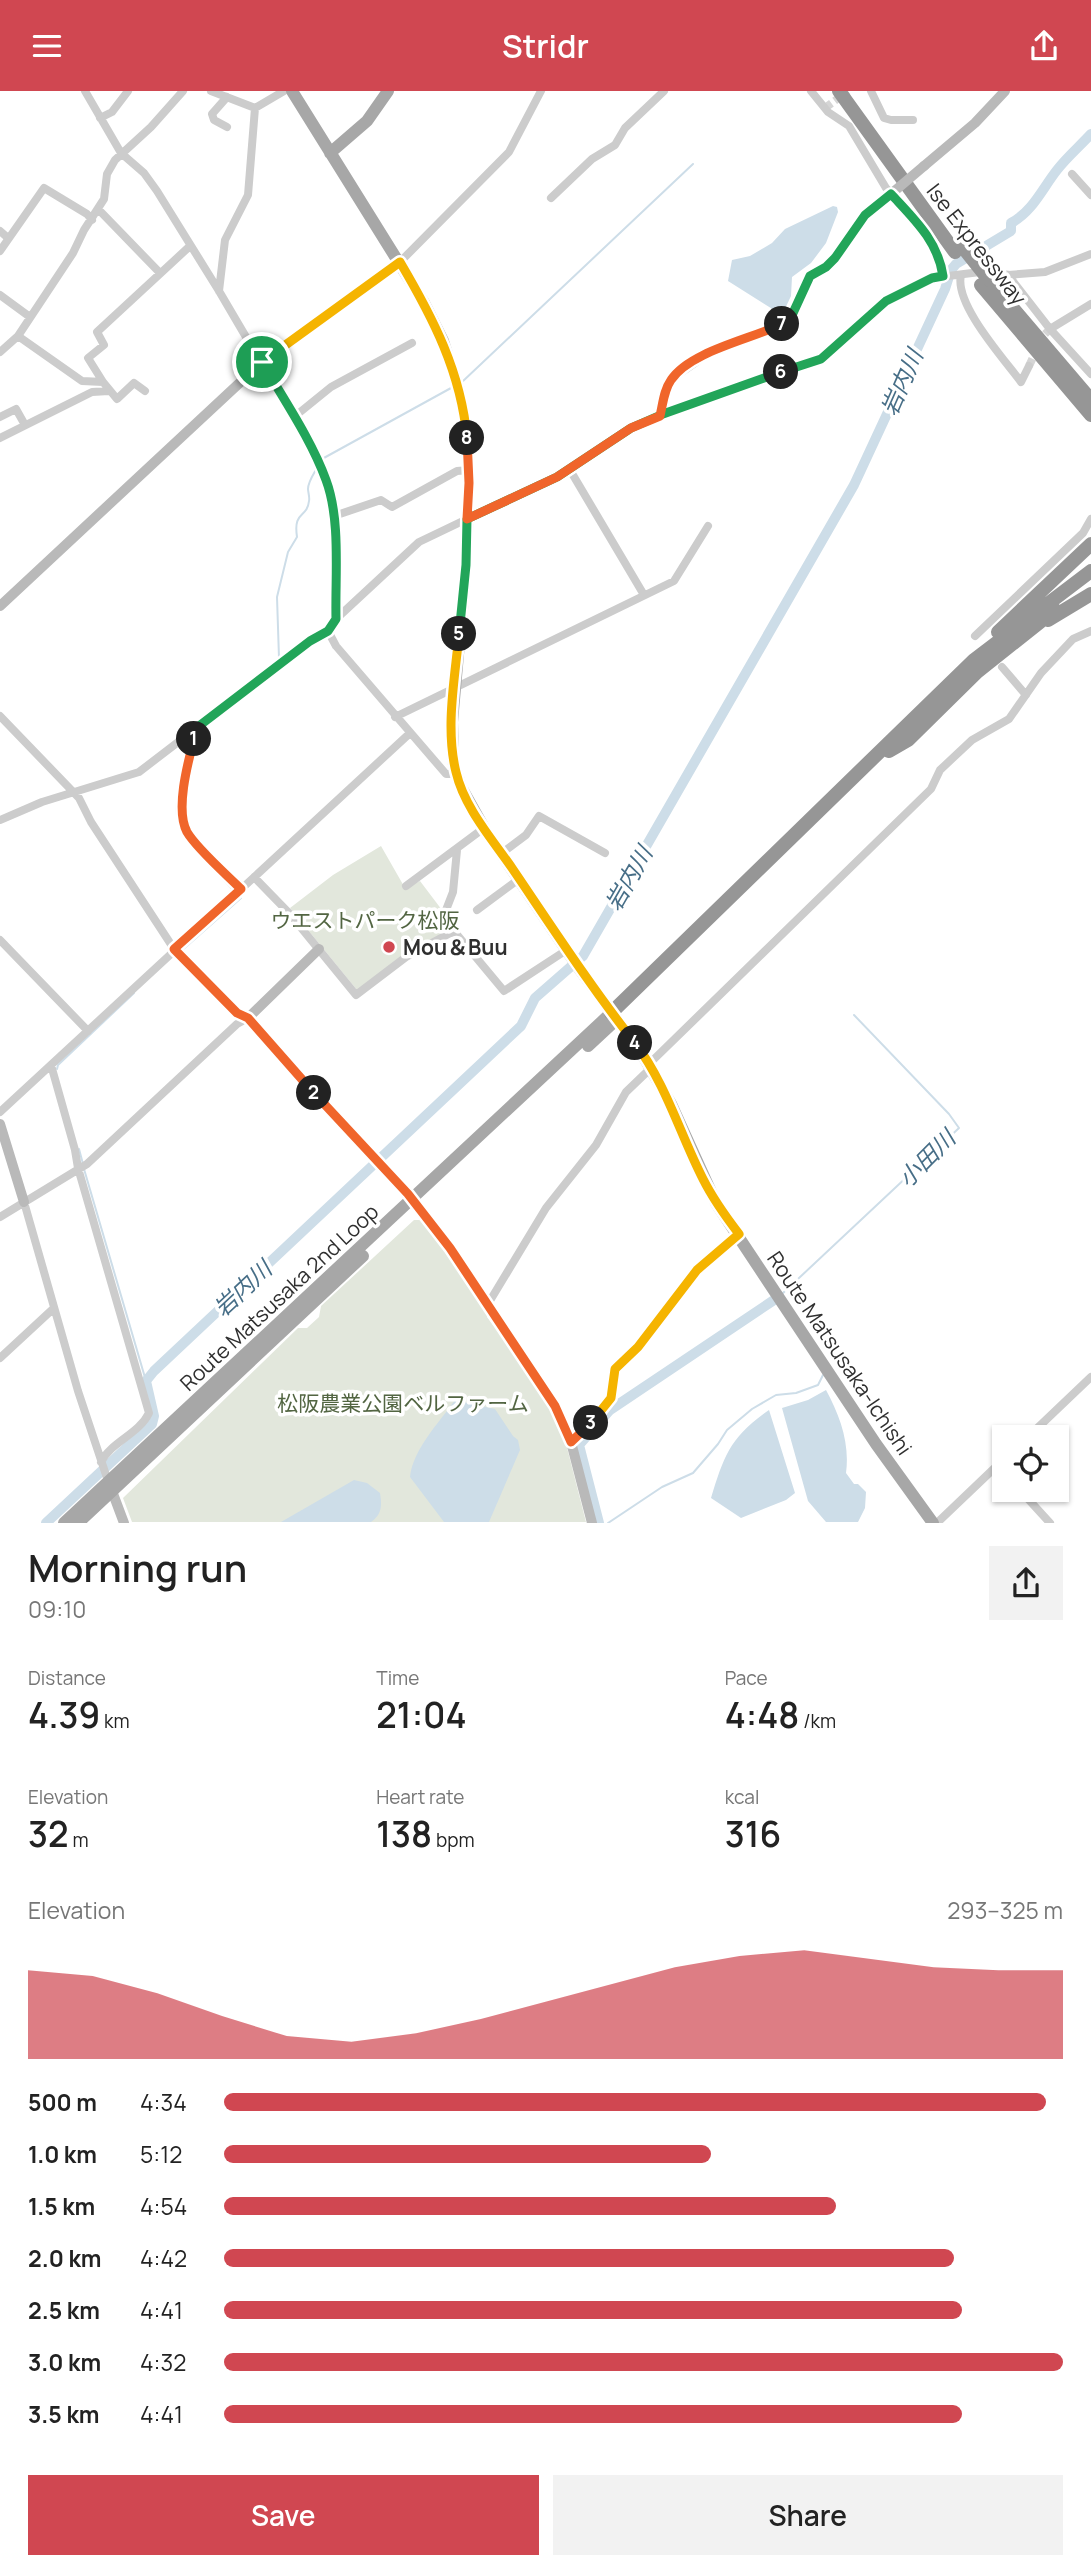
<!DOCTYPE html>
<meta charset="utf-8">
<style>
body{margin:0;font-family:Manrope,"Noto Sans JP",sans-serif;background:#f2f2f2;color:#222;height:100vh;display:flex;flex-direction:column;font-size:26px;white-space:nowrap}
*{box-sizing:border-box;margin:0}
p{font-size:23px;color:#767676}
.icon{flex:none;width:38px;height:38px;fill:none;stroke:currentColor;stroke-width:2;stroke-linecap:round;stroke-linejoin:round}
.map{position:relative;height:1432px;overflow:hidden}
.drawer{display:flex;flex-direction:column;background:#fff;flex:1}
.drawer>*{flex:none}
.tools{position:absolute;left:992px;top:1334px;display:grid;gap:14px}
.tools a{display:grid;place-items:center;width:77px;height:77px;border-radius:0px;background:#fff;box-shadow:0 2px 5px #0004;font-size:35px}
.pin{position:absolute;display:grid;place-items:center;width:60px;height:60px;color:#fff;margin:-30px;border:4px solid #fff;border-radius:50%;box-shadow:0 2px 7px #0007}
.km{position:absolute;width:35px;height:35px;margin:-18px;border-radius:50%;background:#222;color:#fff;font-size:19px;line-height:35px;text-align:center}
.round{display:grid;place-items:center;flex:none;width:74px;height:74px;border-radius:0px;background:#f2f2f2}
.overview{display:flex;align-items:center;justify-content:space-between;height:119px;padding:0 28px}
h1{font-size:38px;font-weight:600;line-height:52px}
.stats{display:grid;grid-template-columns:repeat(3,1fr);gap:10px;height:119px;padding:7px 28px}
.stats div{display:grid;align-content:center}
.stats b{font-size:35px;font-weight:600}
.stats small{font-size:19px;font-weight:400}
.stats p{font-size:19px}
.chart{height:196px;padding:14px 28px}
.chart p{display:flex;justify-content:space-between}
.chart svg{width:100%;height:126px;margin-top:7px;fill:#d04751;opacity:.7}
.primary-button{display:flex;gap:14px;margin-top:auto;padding:14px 28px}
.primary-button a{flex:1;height:80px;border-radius:0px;background:#d04751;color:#fff;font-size:28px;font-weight:600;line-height:80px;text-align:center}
.primary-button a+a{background:#f2f2f2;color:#222}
ul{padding:0 28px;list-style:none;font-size:23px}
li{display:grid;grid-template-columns:112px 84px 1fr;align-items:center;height:52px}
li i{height:18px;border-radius:9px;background:#d04751}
header{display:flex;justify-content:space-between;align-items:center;height:91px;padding:0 28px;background:#d04751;color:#fff;font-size:32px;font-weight:600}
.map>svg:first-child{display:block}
.green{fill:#e2e7dc}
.water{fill:#cddde8}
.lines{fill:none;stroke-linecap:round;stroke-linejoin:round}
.stream{stroke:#cddde8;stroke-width:2}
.river{stroke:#cddde8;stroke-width:10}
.street-tunnel{stroke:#d5d5d5;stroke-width:8;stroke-dasharray:8 4;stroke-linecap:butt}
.street{stroke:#ccc;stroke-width:8}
.secondary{stroke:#b9b9b9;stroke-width:10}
.primary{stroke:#a7a7a7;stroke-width:12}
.highway{stroke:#969696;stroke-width:14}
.secondary-bridge{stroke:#b9b9b9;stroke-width:10}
.highway-bridge{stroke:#969696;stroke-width:14}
.split-1-casing{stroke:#fff;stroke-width:14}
.split-2-casing{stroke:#fff;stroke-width:14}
.split-3-casing{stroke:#fff;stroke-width:14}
.split-4-casing{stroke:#fff;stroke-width:14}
.split-5-casing{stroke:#fff;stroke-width:14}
.split-6-casing{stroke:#fff;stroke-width:14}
.split-7-casing{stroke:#fff;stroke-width:14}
.split-8-casing{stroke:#fff;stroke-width:14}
.split-9-casing{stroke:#fff;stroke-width:14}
.split-1{stroke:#22a559;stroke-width:9}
.split-2{stroke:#f0652b;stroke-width:9}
.split-3{stroke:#f0652b;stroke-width:9}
.split-4{stroke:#f5b400;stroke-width:9}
.split-5{stroke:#f5b400;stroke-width:9}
.split-6{stroke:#22a559;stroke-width:9}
.split-7{stroke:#22a559;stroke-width:9}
.split-8{stroke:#f0652b;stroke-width:9}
.split-9{stroke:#f5b400;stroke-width:9}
.poi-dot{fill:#d04751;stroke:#fff;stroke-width:2.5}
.labels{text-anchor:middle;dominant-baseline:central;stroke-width:7;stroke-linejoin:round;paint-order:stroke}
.street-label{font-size:21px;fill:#2f2f2f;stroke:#fff}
.park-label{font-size:21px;fill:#526542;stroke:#fff}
.poi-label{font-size:21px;font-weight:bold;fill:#2f2f2f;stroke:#fff;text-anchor:start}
.water-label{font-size:23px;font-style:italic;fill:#476e87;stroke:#fff}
</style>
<header><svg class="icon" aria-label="menu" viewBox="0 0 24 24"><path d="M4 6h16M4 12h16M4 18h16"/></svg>Stridr<svg class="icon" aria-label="share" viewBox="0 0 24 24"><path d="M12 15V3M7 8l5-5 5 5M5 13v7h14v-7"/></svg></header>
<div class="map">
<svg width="1091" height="1432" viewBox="0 0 1091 1432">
<rect width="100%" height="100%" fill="#fff"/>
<path class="green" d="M 381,755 L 405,797 L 420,790 L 445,823 L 451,836 L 448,841 L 357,899 L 290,817 L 333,784 Z
M 414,1129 L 420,1129 C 444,1159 467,1190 488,1222 L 487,1226 L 493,1234 L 498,1234 L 554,1322 L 564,1345 L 586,1431 L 132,1431 L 123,1407 L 298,1237 L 307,1237 L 319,1226 L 321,1215 Z"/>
<path class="water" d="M 833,115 L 837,116 L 838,121 L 826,152 L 811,172 L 792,186 L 791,205 L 782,224 L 728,190 L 732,169 L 750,165 L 772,152 L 785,138 Z
M 826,1299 C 840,1325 850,1352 846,1382 L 854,1393 L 858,1393 L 866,1401 L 865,1417 L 858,1431 L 826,1431 L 808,1410 L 782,1317 L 808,1309 Z
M 455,1309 L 495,1318 L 513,1345 L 518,1349 L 520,1359 L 489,1431 L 444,1431 L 410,1386 C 413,1358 439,1332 455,1309 Z
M 769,1319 L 795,1402 L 786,1409 L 741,1427 L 711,1407 C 724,1365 730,1346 769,1319 Z
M 354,1389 L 367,1392 L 380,1402 C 382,1415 382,1423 371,1431 L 281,1431 Z"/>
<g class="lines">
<path class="stream" d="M 462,291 L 693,73
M 322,368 L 451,297
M 194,634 L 279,567 L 277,506 L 288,461 L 297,446 C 293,419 307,428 309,410 C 310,407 308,401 308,398 C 308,391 313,384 317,377
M 180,698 C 172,722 178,740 196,759
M 204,768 L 234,800
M 180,861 L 241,807 L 238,804
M 57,978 L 58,974 L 134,902
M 79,1058 L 83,1073
M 84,1078 L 146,1290
M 783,1202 L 959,1037 L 949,1023 L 854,924
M 608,1432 L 662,1396 L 693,1382 L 718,1353 L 727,1339 L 752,1318 L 776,1304 L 796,1302 L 818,1294 L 823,1284"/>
<path class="river" d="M 46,1432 L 152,1333 L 154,1325 L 146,1290 L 154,1280 L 521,935 L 535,907 L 583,865 L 854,394 L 945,198 L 951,179 L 956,173 L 1011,140 L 1011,132 C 1033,120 1042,98 1057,79 C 1067,66 1080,55 1091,43
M 599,1432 L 579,1354 L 610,1319 L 774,1209"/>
<path class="street-tunnel" d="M 825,17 L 848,0
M 1029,275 L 1043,245 L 1050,238"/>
<path class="street" d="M 85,0 L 121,62 L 144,82 L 157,100 L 219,200 L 313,360 L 328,392 L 334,423 L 336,528
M 211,0 L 255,17
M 811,0 L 828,21 L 849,35 L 886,97 L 927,142 L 941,172 L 943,185
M 871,0 L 884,27 L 891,29 L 913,29
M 227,6 L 212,23 L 214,29 L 227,36
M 255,17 L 284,0
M 100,27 L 112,21 L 128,0
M 1072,83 L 1091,104
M 551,107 L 592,68 L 615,54 L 625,37 L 664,0
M 98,118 L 160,182
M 0,140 L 8,147
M 0,160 L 44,97 L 87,123 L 92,129
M 400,171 L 509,61 L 541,0
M 961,184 C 954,213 1004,268 1021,291 L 1029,275
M 1008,184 L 1050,238 L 1091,283
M 219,200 L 225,149 L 248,104 L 255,17
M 0,204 L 30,226
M 1050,238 L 1091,213
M 18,245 L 82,290 L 103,291 L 117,308 L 134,292 L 145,300
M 0,261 L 18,245 L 73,162 L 84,139 L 104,108 L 107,83 L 115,69 L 151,36 L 183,0
M 103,291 L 88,267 L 104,254 L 97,241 L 190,155
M 660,325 L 821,268 L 886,210 L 932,187 L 988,180 L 1008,184 L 1045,181 L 1091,163
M 0,326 L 16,318 L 25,334
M 294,326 L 331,296 L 412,252
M 0,347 L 92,301 L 109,300
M 570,379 L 644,504
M 334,425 L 381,409 L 392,416 L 457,380 L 469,379
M 328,540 L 336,555 L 446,683 L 456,683
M 975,545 L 1083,442 L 1091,428
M 1002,576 L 1026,604
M 0,625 L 79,707 L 91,731 L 174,858 L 237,922 L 248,927
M 395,626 L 674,490 L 708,435
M 196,637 C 190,663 173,720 188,743 C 202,763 224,780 241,798
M 0,729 L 42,711 L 139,681 L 310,550 L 328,540 L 336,528 L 419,451 L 467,428
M 502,762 L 526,744 L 539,725 L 605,762
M 254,786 L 289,822 L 356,904 L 406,866 L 454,840 L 504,900 L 562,862
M 406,795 L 484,737
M 477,819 L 519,788
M 454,840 L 446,819 L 453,801 L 457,759
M 0,849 L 88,940
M 649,973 L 931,698 L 940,679 L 972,649 L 1009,628 L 1041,582 L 1073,548 L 1091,540
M 51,974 L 75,1059 L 78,1077 L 149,1322 C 139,1343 111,1351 101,1371
M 0,1021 L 409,643
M 24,1111 L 78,1300 L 109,1393
M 0,1126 L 87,1073 L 237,933 L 248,927
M 488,1213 L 546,1117 L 596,1054 L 626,1001 L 651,977
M 0,1267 L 54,1217
M 1028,1346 L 1091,1286
M 571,1351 L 605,1317 L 611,1307 L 615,1278 L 638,1256 L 697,1179 L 739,1144
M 1019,1398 L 1050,1432
M 937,1432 L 1004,1368"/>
<path class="secondary" d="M 924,75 L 975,32 L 1005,0
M 467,428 L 557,386 L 631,337 L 660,325 L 665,300 L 673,286 L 705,264 L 781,233 L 793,222 L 809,185 L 826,176 L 835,167 L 865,125 L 891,103
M 0,515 L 262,271 L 400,171
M 319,858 L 248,927 L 426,1125 L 488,1213 L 562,1327 L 571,1351 L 592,1432
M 0,1033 L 24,1111
M 112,1400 L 124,1432"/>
<path class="primary" d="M 292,0 L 424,212 L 443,250 L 459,299 L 466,334 L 469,379 L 466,474 L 452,631 L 453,670 L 461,696 L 484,737 L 578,876 L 641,961 L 671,1013 L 716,1112 L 876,1353 L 933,1432
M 330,62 L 367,30 L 388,0
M 588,955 L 616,929
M 64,1432 L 611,922
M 78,1432 L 363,1165"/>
<path class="highway" d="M 839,0 L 955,161
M 992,193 L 1091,309
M 981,194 L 1091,324
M 1048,529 L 1091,503
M 998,541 L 1091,453
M 889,660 L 908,649 L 977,581 L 1055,519
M 611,922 L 974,569 L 1091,480"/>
<path class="secondary-bridge" d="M 891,103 L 924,75"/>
<path class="highway-bridge" d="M 962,155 L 989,189"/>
</g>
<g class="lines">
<defs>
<path id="split-1" d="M 194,648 L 199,635 L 310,550 L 328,540 L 336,528 C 335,485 341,429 326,389 C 311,348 284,309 262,271"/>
<path id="split-2" d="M 194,648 C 188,671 175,719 187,741 C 197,758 226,783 241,798 L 174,858 L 237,922 L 248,927 L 314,1002"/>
<path id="split-3" d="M 314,1002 L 408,1103 L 450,1157 L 555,1315 L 571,1351 L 591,1332"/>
<path id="split-4" d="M 591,1332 L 611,1307 L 615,1278 L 638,1256 L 697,1179 L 739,1143 C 726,1126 713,1108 703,1088 C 680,1043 666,993 635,952"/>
<path id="split-5" d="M 459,543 C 455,587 445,637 456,681 C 464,716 492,748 512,777 C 552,836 591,896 635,952"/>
<path id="split-6" d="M 459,543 L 466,474 L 467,428 L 557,386 L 631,337 L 663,323 L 781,281"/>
<path id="split-7" d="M 781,281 L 821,268 L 886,210 L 932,187 L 943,185 C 938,150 914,128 891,103 L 865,124 L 835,167 L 826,176 L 810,185 L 793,222 L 782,233"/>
<path id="split-8" d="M 467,347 L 469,392 L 467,428 L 557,386 L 631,337 L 660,325 C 663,312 664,299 671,289 C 690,260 752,248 782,233"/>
<path id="split-9" d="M 262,271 L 400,171 C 433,227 461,281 467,347"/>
</defs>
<use href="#split-1" class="split-1-casing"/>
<use href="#split-2" class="split-2-casing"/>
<use href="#split-3" class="split-3-casing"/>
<use href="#split-4" class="split-4-casing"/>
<use href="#split-5" class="split-5-casing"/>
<use href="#split-6" class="split-6-casing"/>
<use href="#split-7" class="split-7-casing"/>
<use href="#split-8" class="split-8-casing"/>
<use href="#split-9" class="split-9-casing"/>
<use href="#split-1" class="split-1"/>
<use href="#split-2" class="split-2"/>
<use href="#split-3" class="split-3"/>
<use href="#split-4" class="split-4"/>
<use href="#split-5" class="split-5"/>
<use href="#split-6" class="split-6"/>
<use href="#split-7" class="split-7"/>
<use href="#split-8" class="split-8"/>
<use href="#split-9" class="split-9"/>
</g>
<circle class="poi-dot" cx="389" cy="856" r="7"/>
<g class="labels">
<g class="street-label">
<text transform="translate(977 153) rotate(52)">Ise Expressway</text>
<text transform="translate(279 1206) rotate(-43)">Route Matsusaka 2nd Loop</text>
<text transform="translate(840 1262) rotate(56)">Route Matsusaka-Ichishi</text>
</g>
<g class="park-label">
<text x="365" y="829">ウエストパーク松阪</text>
<text x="403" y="1312">松阪農業公園ベルファーム</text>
</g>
<g class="poi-label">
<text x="403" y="856">Mou＆Buu</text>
</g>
<g class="water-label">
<text transform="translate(901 291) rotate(-66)">岩内川</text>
<text transform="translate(628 787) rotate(-60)">岩内川</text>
<text transform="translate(926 1067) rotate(-45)">小田川</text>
<text transform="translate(242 1197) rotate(-43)">岩内川</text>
</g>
</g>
</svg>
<div class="tools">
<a><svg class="icon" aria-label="locate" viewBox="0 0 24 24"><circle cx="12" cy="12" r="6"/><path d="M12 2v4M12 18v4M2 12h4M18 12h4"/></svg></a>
</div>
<div class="pin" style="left:262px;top:271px;background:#1e9e55"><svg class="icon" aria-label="arrive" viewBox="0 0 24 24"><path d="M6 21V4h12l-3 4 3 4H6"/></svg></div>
<b class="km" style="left:194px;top:648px">1</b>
<b class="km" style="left:314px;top:1002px">2</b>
<b class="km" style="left:591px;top:1332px">3</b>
<b class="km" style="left:635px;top:952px">4</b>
<b class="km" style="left:459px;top:543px">5</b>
<b class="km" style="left:781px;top:281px">6</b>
<b class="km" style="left:782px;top:233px">7</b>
<b class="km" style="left:467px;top:347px">8</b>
</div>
<section class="drawer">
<div class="overview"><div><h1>Morning run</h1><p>09:10</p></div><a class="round"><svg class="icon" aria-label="share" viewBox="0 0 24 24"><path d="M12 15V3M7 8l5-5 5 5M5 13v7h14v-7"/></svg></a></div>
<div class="stats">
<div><p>Distance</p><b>4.39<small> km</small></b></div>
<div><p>Time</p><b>21:04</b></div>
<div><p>Pace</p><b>4:48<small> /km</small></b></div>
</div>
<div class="stats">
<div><p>Elevation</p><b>32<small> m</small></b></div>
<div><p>Heart rate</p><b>138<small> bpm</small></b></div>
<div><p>kcal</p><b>316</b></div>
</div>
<div class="chart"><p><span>Elevation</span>293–325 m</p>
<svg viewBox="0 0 160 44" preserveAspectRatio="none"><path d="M0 44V13L10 15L20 21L30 29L40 36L50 38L60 35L70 30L80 24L90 18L100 12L110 8L120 6L130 9L140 12L150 13L160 13V44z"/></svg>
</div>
<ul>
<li><b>500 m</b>4:34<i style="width:98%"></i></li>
<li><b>1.0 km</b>5:12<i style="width:58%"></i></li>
<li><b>1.5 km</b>4:54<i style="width:73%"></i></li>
<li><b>2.0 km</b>4:42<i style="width:87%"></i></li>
<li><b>2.5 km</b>4:41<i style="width:88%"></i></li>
<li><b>3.0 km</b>4:32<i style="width:100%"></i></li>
<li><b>3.5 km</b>4:41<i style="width:88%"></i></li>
</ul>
<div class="primary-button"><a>Save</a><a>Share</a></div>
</section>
